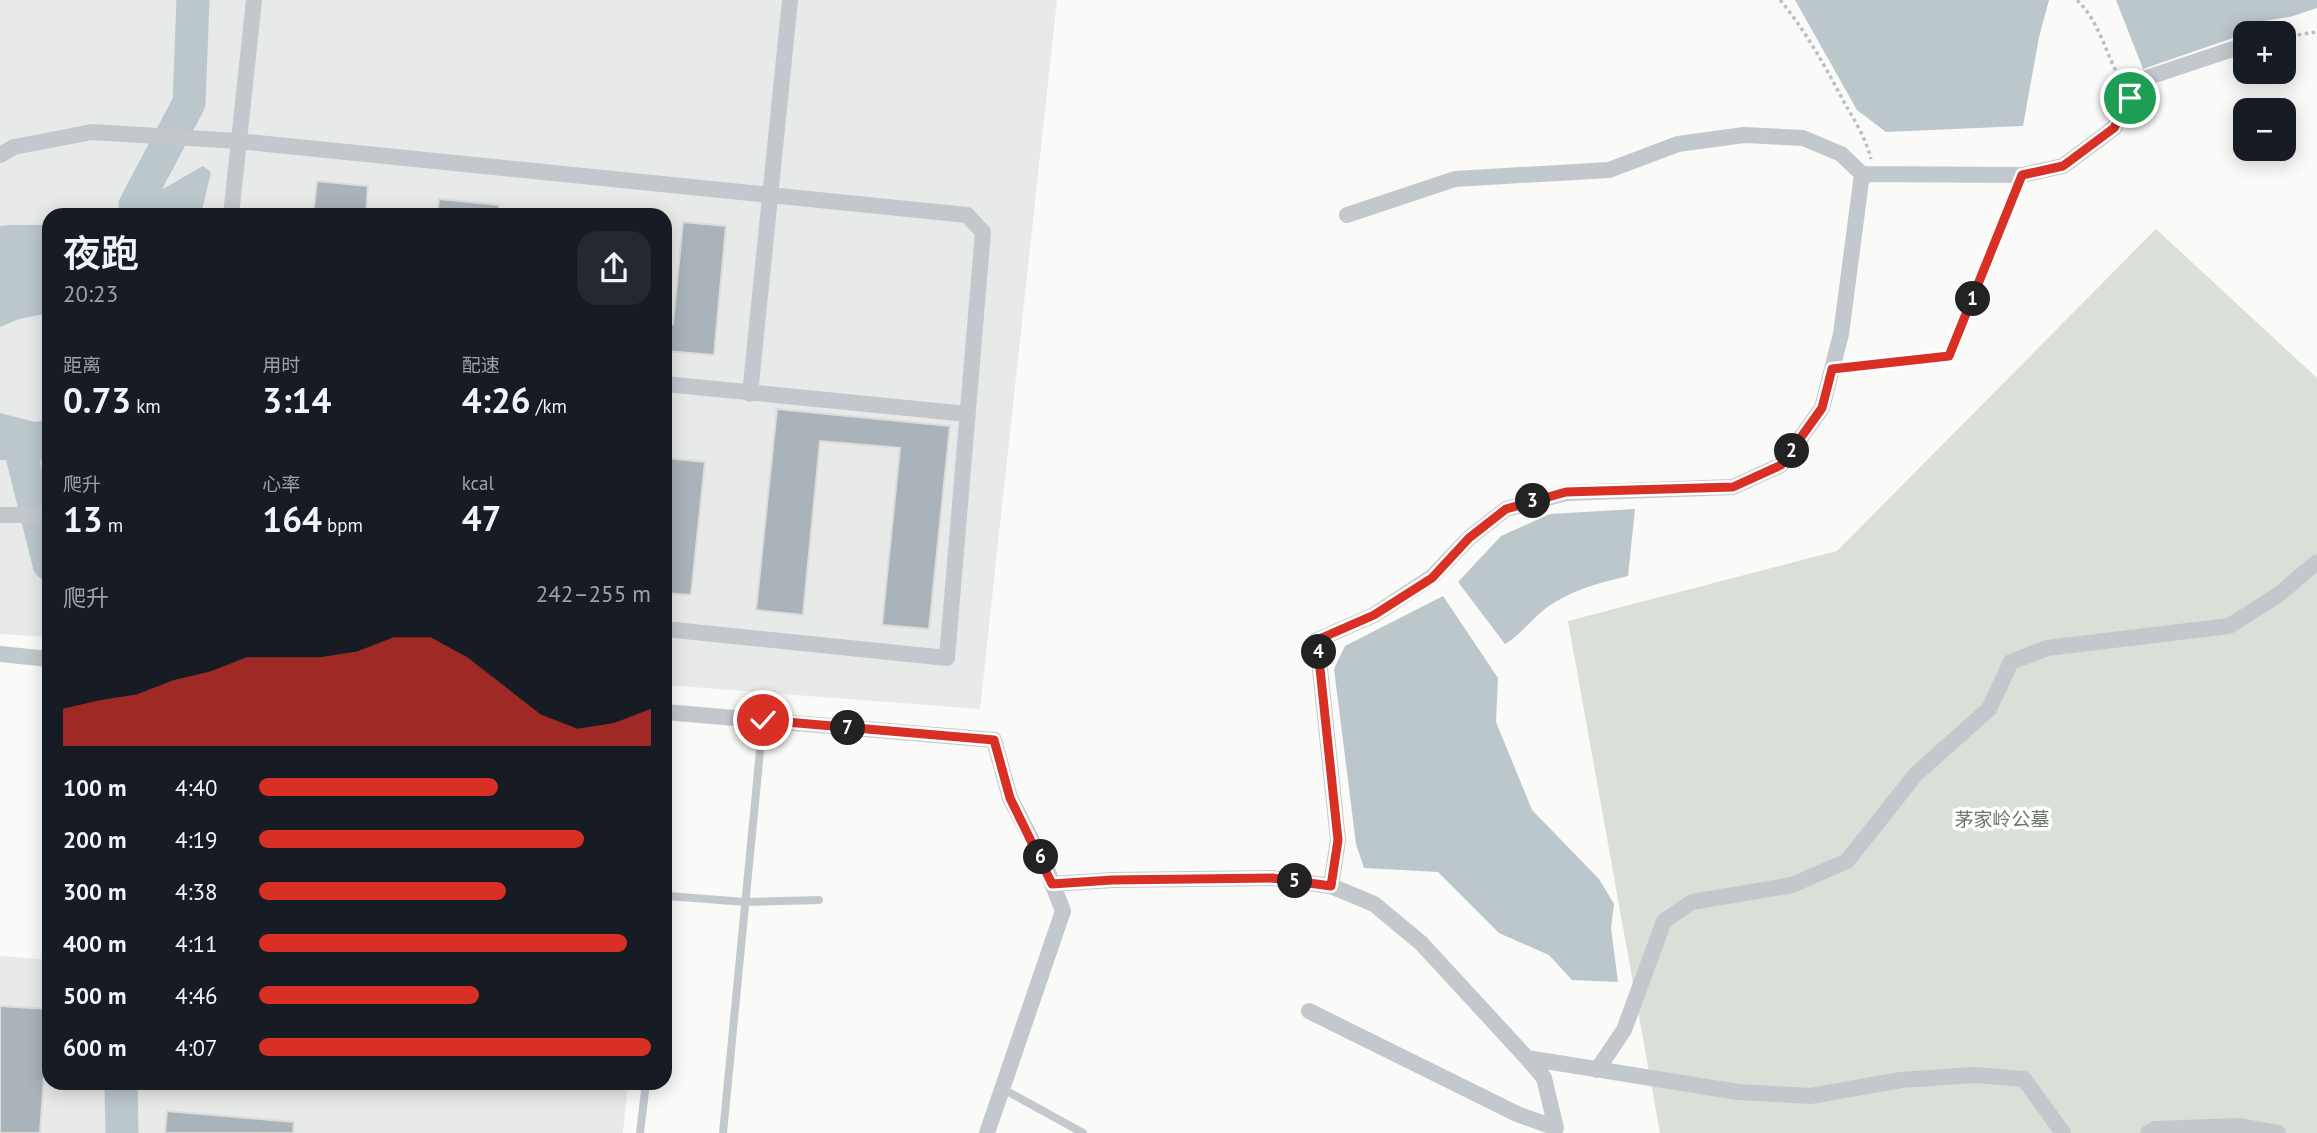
<!DOCTYPE html>
<html lang="zh">
<meta charset="utf-8">
<style>
body{margin:0;font-family:"PT Sans","Noto Sans SC",sans-serif;background:#242831;color:#f1f3f6;height:100vh;display:flex;flex-direction:column;font-size:26px;white-space:nowrap}
*{box-sizing:border-box;margin:0}
p{font-size:23px;color:#9ea1a6}
.icon{flex:none;width:38px;height:38px;fill:none;stroke:currentColor;stroke-width:2;stroke-linecap:round;stroke-linejoin:round}
.map{position:relative;flex:1;overflow:hidden}
.panel{position:absolute;left:42px;top:208px;width:630px;height:882px;display:flex;flex-direction:column;background:#171b24;border-radius:21px;box-shadow:0 4px 18px #0003}
.panel>*{flex:none}
.controls{position:absolute;left:2233px;top:21px;display:grid;gap:14px}
.controls a{display:grid;place-items:center;width:63px;height:63px;border-radius:14px;background:#171b24;box-shadow:0 4px 18px #0003;font-size:35px}
.pin{position:absolute;display:grid;place-items:center;width:60px;height:60px;color:#fff;margin:-30px;border:4px solid #fff;border-radius:50%;box-shadow:0 2px 7px #0007}
.km{position:absolute;width:35px;height:35px;margin:-18px;border-radius:50%;background:#222;color:#fff;font-size:19px;line-height:35px;text-align:center}
.round{display:grid;place-items:center;flex:none;width:74px;height:74px;border-radius:21px;background:#242831}
.overview{display:flex;align-items:center;justify-content:space-between;height:119px;padding:0 21px}
h1{font-size:38px;font-weight:600;line-height:52px}
.figures{display:grid;grid-template-columns:repeat(3,1fr);gap:10px;height:119px;padding:7px 21px}
.figures div{display:grid;align-content:center}
.figures b{font-size:35px;font-weight:600}
.figures small{font-size:19px;font-weight:400}
.figures p{font-size:19px}
.chart{height:196px;padding:14px 21px}
.chart p{display:flex;justify-content:space-between}
.chart svg{width:100%;height:126px;margin-top:7px;fill:#d93025;opacity:.7}
ul{padding:0 21px;list-style:none;font-size:23px}
li{display:grid;grid-template-columns:112px 84px 1fr;align-items:center;height:52px}
li i{height:18px;border-radius:9px;background:#d93025}
.map>svg:first-child{display:block}
.built{fill:#e8e9e9}
.green{fill:#dadfd7}
.water{fill:#bbc7cb}
.lines{fill:none;stroke-linecap:round;stroke-linejoin:round}
.river{stroke:#bbc7cb;stroke-width:33}
.building{fill:#aab3b9;stroke:#dcdcda;stroke-width:2}
.path{stroke:#bbbfc2;stroke-width:3.5;stroke-dasharray:3.5 3.5;stroke-linecap:butt}
.lane{stroke:#c3c8cc;stroke-width:8}
.street{stroke:#c3c8cc;stroke-width:16}
.route-casing{stroke:#fff;stroke-width:14}
.route{stroke:#d93025;stroke-width:9}
.labels{text-anchor:middle;dominant-baseline:central;stroke-width:7;stroke-linejoin:round;paint-order:stroke}
.park-label{font-size:19px;fill:#687a64;stroke:#fff}
</style>
<div class="map">
<svg width="2317" height="1133" viewBox="0 0 2317 1133">
<rect width="100%" height="100%" fill="#fafaf8"/>
<path class="built" d="M 0,0 L 1057,0 L 980,709 L 665,685 L 665,215 L 49,215 L 49,637 L 0,634 Z
M 0,956 L 49,960 L 49,1083 L 628,1083 L 623,1133 L 0,1133 Z"/>
<path class="green" d="M 2156,229 L 2317,378 L 2317,1133 L 1660,1133 L 1568,621 L 1837,551 Z"/>
<path class="water" d="M 1795,0 L 2049,0 L 2039,37 L 2023,126 L 1886,132 L 1857,110 Z
M 2116,0 L 2317,0 L 2317,8 L 2290,17 L 2257,22 L 2253,31 L 2143,69 Z
M 203,166 L 211,172 L 201,215 L 109,215 L 135,205 Z
M 13,225 L 49,225 L 49,313 L 19,319 L 0,327 L 0,226 Z
M 0,413 L 35,422 L 49,419 L 49,461 L 0,460 Z
M 1635,509 L 1628,576 C 1598,583 1571,590 1546,608 C 1531,620 1521,634 1505,644 L 1458,582 L 1501,536 L 1550,514 Z
M 1443,596 L 1498,678 L 1496,722 L 1532,810 L 1599,879 L 1614,904 L 1611,928 L 1618,982 L 1572,980 L 1549,955 L 1499,933 L 1438,872 L 1364,868 L 1356,844 L 1334,669 L 1345,646 Z"/>
<g class="lines">
<path class="river" d="M 135,205 L 189,103 L 193,0
M 23,460 L 49,564
M 121,1083 L 122,1133"/>
</g>
<path class="building" d="M 317,181 L 368,186 L 366,215 L 313,215 Z
M 439,199 L 499,205 L 499,215 L 437,215 Z
M 683,222 L 726,226 L 714,355 L 665,351 L 665,323 L 673,324 Z
M 777,409 L 950,426 L 929,629 L 882,625 L 900,448 L 820,441 L 803,615 L 756,610 Z
M 665,458 L 705,462 L 691,595 L 665,593 Z
M 0,1006 L 49,1009 L 40,1133 L 0,1133 Z
M 167,1111 L 294,1122 L 293,1133 L 165,1133 Z"/>
<g class="lines">
<path class="path" d="M 1780,0 C 1806,31 1826,68 1845,104 C 1855,121 1866,139 1871,159
M 2077,0 C 2100,22 2106,55 2122,83
M 2284,37 L 2317,32"/>
<path class="lane" d="M 1832,369 L 1949,356 L 2022,176
M 665,922 L 668,896 L 745,902 L 819,900
M 1003,1089 L 1083,1133
M 640,1133 L 646,1083
M 723,1133 L 763,720"/>
<path class="street" d="M 0,155 L 14,147 L 92,132 L 238,141 L 967,215 L 983,232 L 947,658 L 665,629
M 231,215 L 254,0
M 1347,215 L 1455,179 L 1609,170 L 1678,144 L 1744,135 L 1803,138 L 1841,154 L 1862,174
M 665,384 L 967,414
M 750,394 L 790,0
M 0,515 L 49,515
M 0,654 L 49,659
M 665,712 L 994,740 L 1010,798 L 1047,870 L 1063,911 L 987,1133
M 1052,884 L 1113,880 L 1272,878 L 1331,886 L 1374,904 L 1421,943 L 1527,1058 L 1738,1092 L 1810,1096 L 1901,1080 L 1974,1075 L 2024,1079 L 2063,1133
M 1331,886 L 1338,840 L 1317,640 L 1374,615 L 1432,577 L 1469,538 L 1506,509 L 1566,493 L 1733,487 L 1781,465 L 1822,408 L 1841,334 L 1862,174 L 2022,175 L 2063,166 L 2114,128 L 2140,80 L 2245,45
M 1309,1011 L 1517,1114 L 1556,1128 L 1544,1078 L 1527,1058
M 1597,1070 L 1624,1030 L 1664,921 L 1692,902 L 1792,885 L 1847,861 L 1916,774 L 1989,709 L 2011,662 L 2047,648 L 2229,626 L 2278,595 L 2317,562
M 2148,1133 L 2155,1129 L 2238,1126 L 2278,1133"/>
</g>
<g class="lines">
<defs>
<path id="route" d="M 763,720 L 994,740 L 1010,798 L 1052,884 L 1112,880 L 1272,878 L 1331,886 L 1338,840 L 1317,640 L 1374,615 L 1432,578 L 1469,538 L 1506,509 L 1566,492 L 1733,487 L 1781,465 L 1822,408 L 1832,369 L 1949,356 L 2022,175 L 2063,166 L 2114,128 L 2130,98"/>
</defs>
<use href="#route" class="route-casing"/>
<use href="#route" class="route"/>
</g>
<g class="labels">
<g class="park-label">
<text x="2002" y="819">茅家岭公墓</text>
</g>
</g>
</svg>
<div class="controls">
<a>+</a>
<a>−</a>
</div>
<div class="pin" style="left:2130px;top:98px;background:#1e9e55"><svg class="icon" aria-label="arrive" viewBox="0 0 24 24"><path d="M6 21V4h12l-3 4 3 4H6"/></svg></div>
<div class="pin" style="left:763px;top:720px;background:#d93025"><svg class="icon" aria-label="check" viewBox="0 0 24 24"><path d="M5 12l5 5 9-10"/></svg></div>
<b class="km" style="left:1973px;top:299px">1</b>
<b class="km" style="left:1792px;top:451px">2</b>
<b class="km" style="left:1533px;top:501px">3</b>
<b class="km" style="left:1319px;top:652px">4</b>
<b class="km" style="left:1295px;top:881px">5</b>
<b class="km" style="left:1041px;top:857px">6</b>
<b class="km" style="left:848px;top:728px">7</b>
<section class="panel">
<div class="overview"><div><h1>夜跑</h1><p>20:23</p></div><a class="round"><svg class="icon" aria-label="share" viewBox="0 0 24 24"><path d="M12 15V3M7 8l5-5 5 5M5 13v7h14v-7"/></svg></a></div>
<div class="figures">
<div><p>距离</p><b>0.73<small> km</small></b></div>
<div><p>用时</p><b>3:14</b></div>
<div><p>配速</p><b>4:26<small> /km</small></b></div>
</div>
<div class="figures">
<div><p>爬升</p><b>13<small> m</small></b></div>
<div><p>心率</p><b>164<small> bpm</small></b></div>
<div><p>kcal</p><b>47</b></div>
</div>
<div class="chart"><p><span>爬升</span>242–255 m</p>
<svg viewBox="0 0 160 44" preserveAspectRatio="none"><path d="M0 44V31L10 28L20 26L30 21L40 18L50 13L60 13L70 13L80 11L90 6L100 6L110 13L120 23L130 33L140 38L150 36L160 31V44z"/></svg>
</div>
<ul>
<li><b>100 m</b>4:40<i style="width:61%"></i></li>
<li><b>200 m</b>4:19<i style="width:83%"></i></li>
<li><b>300 m</b>4:38<i style="width:63%"></i></li>
<li><b>400 m</b>4:11<i style="width:94%"></i></li>
<li><b>500 m</b>4:46<i style="width:56%"></i></li>
<li><b>600 m</b>4:07<i style="width:100%"></i></li>
</ul>
</section>
</div>
